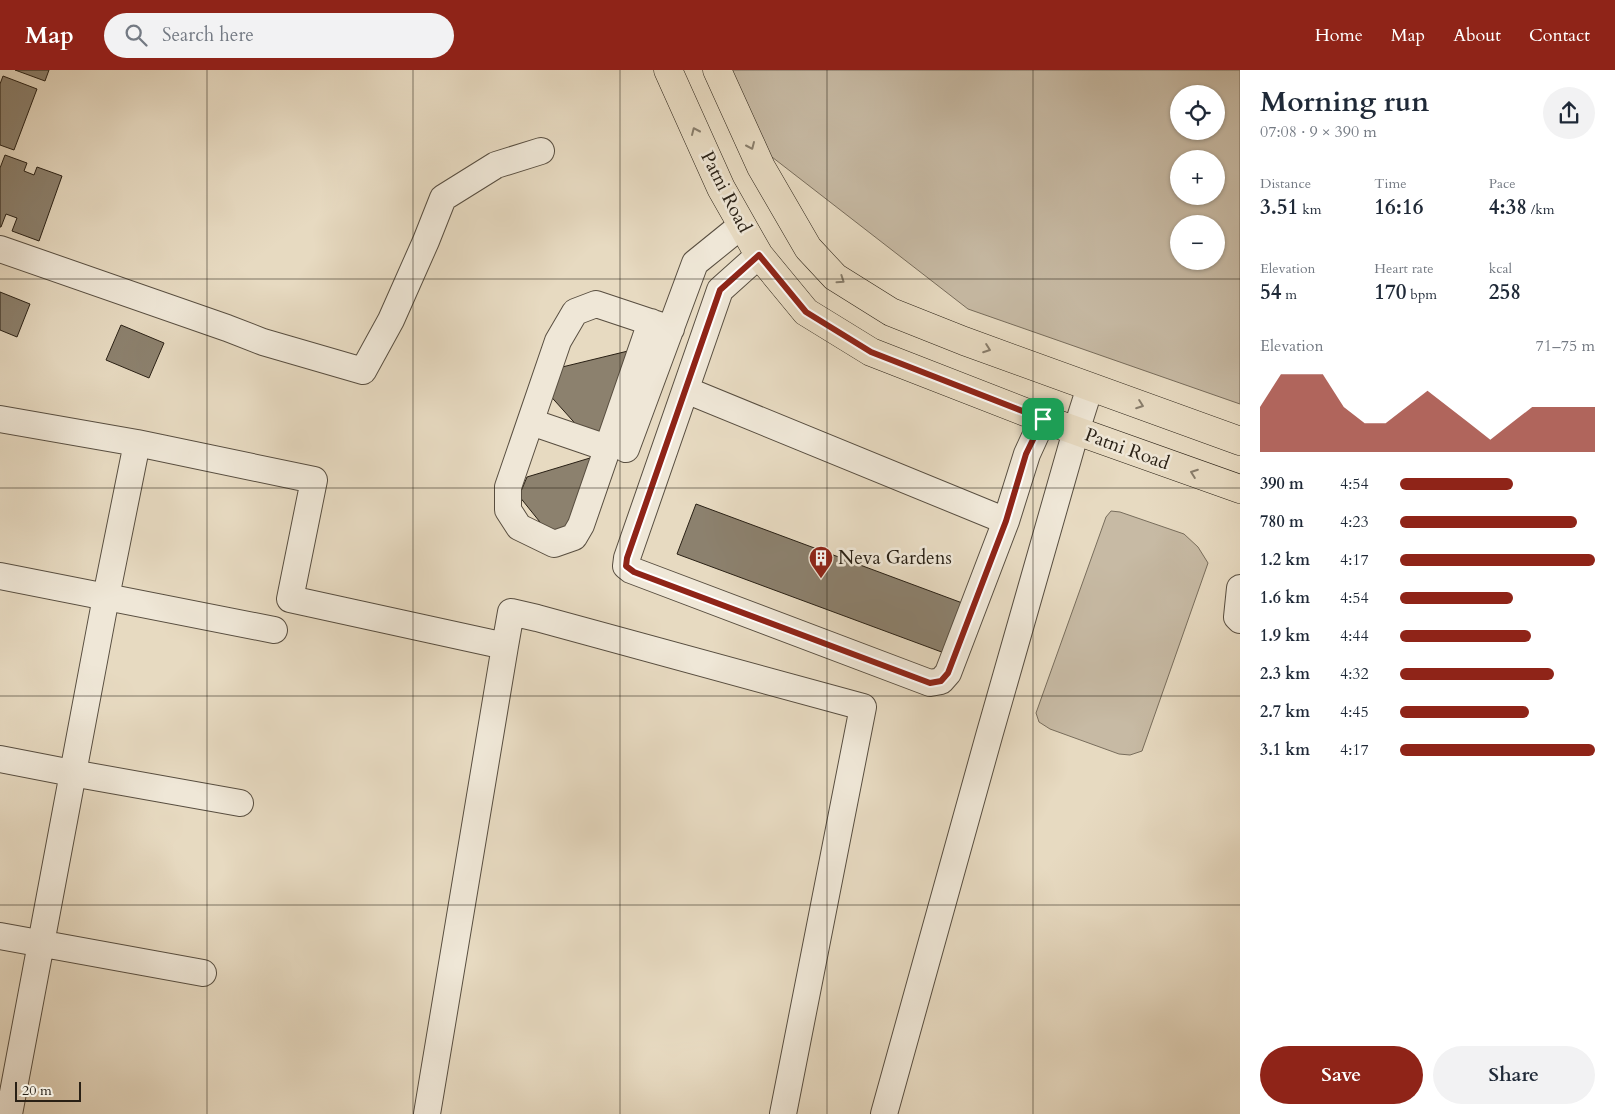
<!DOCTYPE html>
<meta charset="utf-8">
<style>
body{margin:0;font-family:Cardo,serif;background:#f2f2f3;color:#1f2937;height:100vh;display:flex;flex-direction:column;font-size:19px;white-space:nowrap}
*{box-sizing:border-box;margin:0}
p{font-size:16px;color:#747a83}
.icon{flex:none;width:28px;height:28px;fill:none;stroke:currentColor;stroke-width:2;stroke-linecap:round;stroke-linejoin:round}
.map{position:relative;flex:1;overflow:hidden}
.details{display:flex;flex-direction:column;background:#fff;width:375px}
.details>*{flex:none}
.tools{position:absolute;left:1170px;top:15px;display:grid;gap:10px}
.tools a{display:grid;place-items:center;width:55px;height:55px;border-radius:50%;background:#fff;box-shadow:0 1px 4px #0004;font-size:25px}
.scale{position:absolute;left:15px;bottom:12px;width:66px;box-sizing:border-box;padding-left:5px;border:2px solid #292015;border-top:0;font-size:14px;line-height:18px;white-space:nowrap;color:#292015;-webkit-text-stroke:4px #efe7d7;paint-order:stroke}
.pin{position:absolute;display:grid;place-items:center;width:42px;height:42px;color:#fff;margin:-21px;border-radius:10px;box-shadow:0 2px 8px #0006}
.round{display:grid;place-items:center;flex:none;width:52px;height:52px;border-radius:26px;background:#f2f2f3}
.head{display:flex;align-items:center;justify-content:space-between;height:85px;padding:0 20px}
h1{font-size:28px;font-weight:800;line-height:38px}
.figures{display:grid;grid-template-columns:repeat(3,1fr);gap:8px;height:85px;padding:5px 20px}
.figures div{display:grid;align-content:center}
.figures b{font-size:21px;font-weight:800}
.figures small{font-size:14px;font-weight:400}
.figures p{font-size:14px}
.chart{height:140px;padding:10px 20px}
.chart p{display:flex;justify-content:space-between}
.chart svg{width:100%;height:90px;margin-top:5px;fill:#8f2418;opacity:.7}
.primary-button{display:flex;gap:10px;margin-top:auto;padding:10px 20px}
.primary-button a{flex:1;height:58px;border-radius:30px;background:#8f2418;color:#fff;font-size:20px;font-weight:800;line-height:58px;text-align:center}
.primary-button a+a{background:#f2f2f3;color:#1f2937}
ul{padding:0 20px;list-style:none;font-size:16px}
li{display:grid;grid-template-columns:80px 60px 1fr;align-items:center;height:38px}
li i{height:12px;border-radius:6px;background:#8f2418}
header{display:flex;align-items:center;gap:30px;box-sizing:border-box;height:70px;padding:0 25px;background:#8f2418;color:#fff}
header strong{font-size:24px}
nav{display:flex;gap:28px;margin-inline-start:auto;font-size:18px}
.search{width:350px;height:45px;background:#f2f2f3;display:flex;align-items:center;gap:12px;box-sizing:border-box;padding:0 18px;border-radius:28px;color:#747a83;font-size:19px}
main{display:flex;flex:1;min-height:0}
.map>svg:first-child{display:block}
.green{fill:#c7baa4;stroke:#786d5c;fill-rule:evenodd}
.building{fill:#8c816e;stroke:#292015}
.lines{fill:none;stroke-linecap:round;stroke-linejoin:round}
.minor-casing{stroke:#584e40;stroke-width:28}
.major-casing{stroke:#292015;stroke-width:29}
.minor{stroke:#efe7d7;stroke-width:26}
.major{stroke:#e7dac1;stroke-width:28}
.oneway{stroke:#887d6b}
.route-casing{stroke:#fff;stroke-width:10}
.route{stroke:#8f2418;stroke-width:6}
.grid{fill:none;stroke:#292015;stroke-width:1;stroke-opacity:0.55}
.labels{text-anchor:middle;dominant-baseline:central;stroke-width:5;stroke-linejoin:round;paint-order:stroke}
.street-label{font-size:19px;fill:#292015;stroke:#efe7d7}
.poi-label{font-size:19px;fill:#292015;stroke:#efe7d7;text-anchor:start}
</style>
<header>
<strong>Map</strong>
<div class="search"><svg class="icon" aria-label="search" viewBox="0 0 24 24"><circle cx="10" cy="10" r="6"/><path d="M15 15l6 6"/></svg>Search here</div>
<nav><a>Home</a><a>Map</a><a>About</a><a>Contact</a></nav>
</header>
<main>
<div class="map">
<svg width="1240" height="1044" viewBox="0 0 1240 1044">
<rect width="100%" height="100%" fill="#e7dac1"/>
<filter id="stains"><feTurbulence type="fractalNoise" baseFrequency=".004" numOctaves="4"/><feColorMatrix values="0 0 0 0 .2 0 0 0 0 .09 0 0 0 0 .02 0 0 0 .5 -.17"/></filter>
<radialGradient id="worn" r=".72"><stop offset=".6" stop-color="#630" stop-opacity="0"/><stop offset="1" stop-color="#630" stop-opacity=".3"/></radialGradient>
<path class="green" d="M 720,0 L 1240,0 L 1240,334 L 968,239 L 732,56 ZM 1179,24 L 1216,24 L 1216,61 L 1179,61 ZM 1179,89 L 1216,89 L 1216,126 L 1179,126 ZM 1179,154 L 1216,154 L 1216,191 L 1179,191 Z
M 1111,441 L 1120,442 L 1184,464 L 1198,477 L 1208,493 L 1142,681 L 1130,685 L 1119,684 L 1050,659 L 1039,652 L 1036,643 L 1106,447 Z"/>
<path class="building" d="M 15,0 L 49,0 L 45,11 Z
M 3,6 L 37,19 L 14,80 L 0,75 L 0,14 Z
M 5,85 L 27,93 L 24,101 L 34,105 L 37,97 L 62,106 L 39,171 L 12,161 L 17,148 L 6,144 L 1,157 L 0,157 L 0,98 Z
M 0,222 L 30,234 L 17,267 L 0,260 Z
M 121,255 L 164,273 L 149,308 L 106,290 Z
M 628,281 L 615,348 L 590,370 L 546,321 L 554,299 Z
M 590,388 L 592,401 L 567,463 L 556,472 L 519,426 L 527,407 Z
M 696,434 L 965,534 L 947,584 L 677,484 Z"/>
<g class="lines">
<defs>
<path id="minor" d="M 0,179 L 227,258 L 263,272 L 363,301 L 391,250 L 426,171 L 443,128 L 496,95 L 541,81
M 759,185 L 720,220 L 627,488 L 626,496 L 631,500 L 930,613 L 941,611 L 948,603 L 1006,451 L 1027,384 L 1043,349
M 651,252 L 581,455 L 574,467 L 554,474 L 519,457 L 508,440 L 508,417 L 558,271 L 575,242 L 596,234 L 671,259
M 686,320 L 1006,451
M 0,349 L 137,373 L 314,410 L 290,529 L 505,576 L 427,1044
M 531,352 L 607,378
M 626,379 L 695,193 L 742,155
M 0,506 L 274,560
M 1240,518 L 1237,547 L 1240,550
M 505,576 L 511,542 L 537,548 L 863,637 L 783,1044
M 0,689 L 72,703 L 240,733
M 0,866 L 203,903
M 9,1044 L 106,527 L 137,373
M 884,1044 L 989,666 L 1076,361 L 1090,317"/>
<path id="major" d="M 668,0 L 721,118 L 759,185 L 806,242 L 871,282 L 1043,349 L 1240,419
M 717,0 L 761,97 L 808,178 L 835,207 L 891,242 L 964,271 L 1240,371"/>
</defs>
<use href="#minor" class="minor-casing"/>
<use href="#major" class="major-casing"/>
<use href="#minor" class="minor"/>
<use href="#major" class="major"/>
</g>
<defs><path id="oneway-chevron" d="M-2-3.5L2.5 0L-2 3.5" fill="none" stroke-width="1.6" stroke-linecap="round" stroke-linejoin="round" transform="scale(1.25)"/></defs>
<g class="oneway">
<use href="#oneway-chevron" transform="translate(695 61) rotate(-114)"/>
<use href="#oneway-chevron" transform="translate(751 76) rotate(66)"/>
<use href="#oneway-chevron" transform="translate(841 210) rotate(34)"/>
<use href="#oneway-chevron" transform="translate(987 279) rotate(20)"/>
<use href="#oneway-chevron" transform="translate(1140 335) rotate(20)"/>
<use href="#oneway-chevron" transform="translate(1194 403) rotate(-160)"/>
</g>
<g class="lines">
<defs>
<path id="route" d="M 759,185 L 806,242 L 871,282 L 1043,349 L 1026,384 L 1006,451 L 948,603 L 941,611 L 930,613 L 634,502 L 626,496 L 627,488 L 720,220 Z"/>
</defs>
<use href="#route" class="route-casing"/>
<use href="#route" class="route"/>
</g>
<path class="grid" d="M 207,0 L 207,1044M 413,0 L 413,1044M 620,0 L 620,1044M 827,0 L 827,1044M 1033,0 L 1033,1044M 0,209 L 1240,209M 0,418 L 1240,418M 0,626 L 1240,626M 0,835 L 1240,835"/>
<defs>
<symbol id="building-pin" viewBox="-11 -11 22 30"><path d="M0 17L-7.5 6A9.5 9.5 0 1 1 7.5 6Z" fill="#8f2418" stroke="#efe7d7"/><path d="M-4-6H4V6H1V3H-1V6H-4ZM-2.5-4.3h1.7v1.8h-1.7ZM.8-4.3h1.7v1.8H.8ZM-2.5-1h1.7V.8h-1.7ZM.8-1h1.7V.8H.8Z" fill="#fff"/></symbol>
</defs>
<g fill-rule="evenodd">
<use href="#building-pin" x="807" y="474" width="28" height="38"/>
</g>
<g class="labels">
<g class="street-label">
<text transform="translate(726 122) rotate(63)">Patni Road</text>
<text transform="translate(1127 379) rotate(20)">Patni Road</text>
</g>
<g class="poi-label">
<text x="838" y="488">Neva Gardens</text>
</g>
</g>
<rect width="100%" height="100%" filter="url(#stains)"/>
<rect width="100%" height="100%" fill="url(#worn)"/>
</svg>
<div class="tools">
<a><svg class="icon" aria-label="locate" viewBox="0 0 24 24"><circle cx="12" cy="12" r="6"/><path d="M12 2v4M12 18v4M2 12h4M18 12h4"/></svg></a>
<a>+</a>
<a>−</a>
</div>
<div class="scale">20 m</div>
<div class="pin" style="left:1043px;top:349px;background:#1e9e55"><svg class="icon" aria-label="arrive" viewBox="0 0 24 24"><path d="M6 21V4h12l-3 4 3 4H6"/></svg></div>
</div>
<section class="details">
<div class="head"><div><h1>Morning run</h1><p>07:08 · 9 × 390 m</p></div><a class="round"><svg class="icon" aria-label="share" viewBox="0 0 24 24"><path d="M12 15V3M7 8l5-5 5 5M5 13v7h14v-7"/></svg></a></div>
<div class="figures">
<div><p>Distance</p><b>3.51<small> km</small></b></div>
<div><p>Time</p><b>16:16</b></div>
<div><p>Pace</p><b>4:38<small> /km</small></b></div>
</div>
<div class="figures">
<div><p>Elevation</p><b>54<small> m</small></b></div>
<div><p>Heart rate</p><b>170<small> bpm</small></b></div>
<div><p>kcal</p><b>258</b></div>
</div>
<div class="chart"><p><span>Elevation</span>71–75 m</p>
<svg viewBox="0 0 160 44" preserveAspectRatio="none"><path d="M0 44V22L10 6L20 6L30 6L40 22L50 30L60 30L70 22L80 14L90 22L100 30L110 38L120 30L130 22L140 22L150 22L160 22V44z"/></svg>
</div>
<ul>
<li><b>390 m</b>4:54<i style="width:58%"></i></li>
<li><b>780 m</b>4:23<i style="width:91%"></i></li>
<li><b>1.2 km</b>4:17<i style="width:100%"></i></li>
<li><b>1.6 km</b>4:54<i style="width:58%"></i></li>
<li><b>1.9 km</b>4:44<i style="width:67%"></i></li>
<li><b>2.3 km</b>4:32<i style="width:79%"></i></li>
<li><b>2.7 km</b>4:45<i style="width:66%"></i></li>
<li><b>3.1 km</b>4:17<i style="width:100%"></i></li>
</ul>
<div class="primary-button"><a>Save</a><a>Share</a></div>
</section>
</main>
